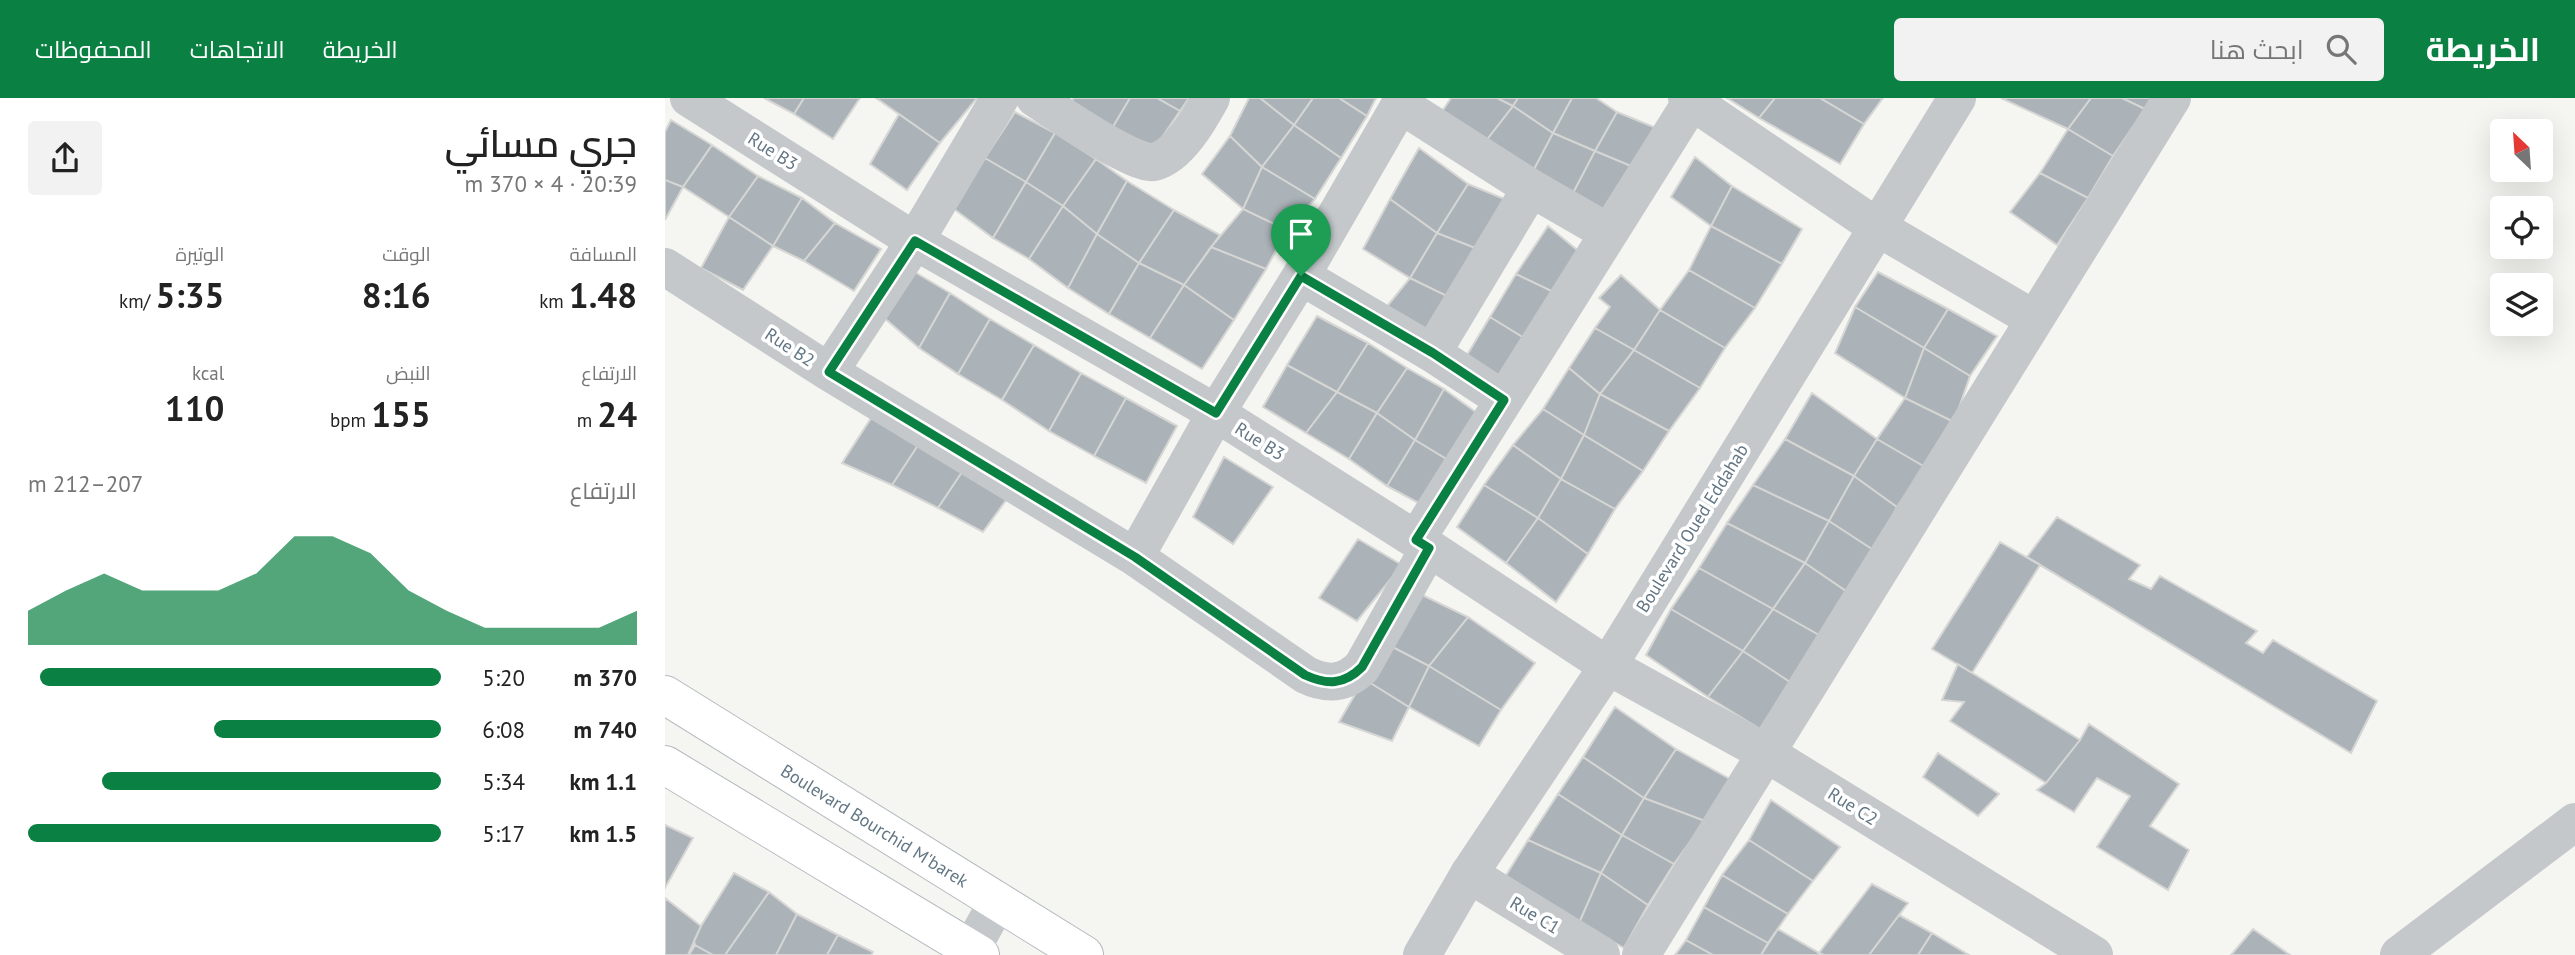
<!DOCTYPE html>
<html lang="ar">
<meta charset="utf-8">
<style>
body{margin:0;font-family:"PT Sans",Cairo,sans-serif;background:#f2f2f2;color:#222;direction:rtl;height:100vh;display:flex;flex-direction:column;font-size:26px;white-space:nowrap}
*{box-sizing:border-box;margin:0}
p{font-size:23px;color:#767676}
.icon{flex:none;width:38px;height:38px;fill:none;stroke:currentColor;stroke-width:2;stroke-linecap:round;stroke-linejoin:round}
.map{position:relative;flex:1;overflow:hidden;direction:ltr}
.panel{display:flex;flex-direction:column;background:#fff;width:665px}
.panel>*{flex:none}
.needle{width:46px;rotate:335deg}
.controls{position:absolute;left:1825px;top:21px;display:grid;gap:14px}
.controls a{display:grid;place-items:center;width:63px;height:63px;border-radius:7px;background:#fff;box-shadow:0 7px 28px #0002;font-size:35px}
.pin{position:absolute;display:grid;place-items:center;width:60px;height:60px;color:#fff;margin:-72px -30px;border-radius:50% 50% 50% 0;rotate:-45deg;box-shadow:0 0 7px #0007}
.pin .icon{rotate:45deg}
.round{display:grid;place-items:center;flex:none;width:74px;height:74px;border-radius:7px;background:#f2f2f2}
.headline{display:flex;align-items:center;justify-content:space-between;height:119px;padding:0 28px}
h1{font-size:38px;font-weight:600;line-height:52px}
.metrics{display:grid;grid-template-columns:repeat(3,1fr);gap:10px;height:119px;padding:7px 28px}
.metrics div{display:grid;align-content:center}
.metrics b{font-size:35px;font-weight:600}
.metrics small{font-size:19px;font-weight:400}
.metrics p{font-size:19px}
.chart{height:196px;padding:14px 28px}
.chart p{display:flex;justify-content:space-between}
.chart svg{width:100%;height:126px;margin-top:7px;fill:#0b8043;opacity:.7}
ul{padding:0 28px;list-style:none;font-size:23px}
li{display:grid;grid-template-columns:112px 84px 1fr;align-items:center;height:52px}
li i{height:18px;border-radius:9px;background:#0b8043}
header{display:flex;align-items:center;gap:42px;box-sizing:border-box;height:98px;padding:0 35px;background:#0b8043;color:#fff}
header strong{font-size:33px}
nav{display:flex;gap:38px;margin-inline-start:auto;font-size:24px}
.search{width:490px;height:63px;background:#f2f2f2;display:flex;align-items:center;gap:18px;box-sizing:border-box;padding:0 24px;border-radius:7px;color:#767676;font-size:26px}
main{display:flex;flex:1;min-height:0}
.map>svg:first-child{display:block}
.building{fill:#abb3b9;stroke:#d6d6d4;stroke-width:2}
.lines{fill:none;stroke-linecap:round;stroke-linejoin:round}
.secondary-casing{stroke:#b4babe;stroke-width:40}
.minor{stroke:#c4c8cb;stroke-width:38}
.tertiary{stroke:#c4c8cb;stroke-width:38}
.secondary{stroke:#fff;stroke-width:38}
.route-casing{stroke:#fff;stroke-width:14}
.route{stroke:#0b8043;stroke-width:9}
.labels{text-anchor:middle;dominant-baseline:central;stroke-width:7;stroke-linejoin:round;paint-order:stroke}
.street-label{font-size:18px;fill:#627684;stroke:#fff}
</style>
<header>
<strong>الخريطة</strong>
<div class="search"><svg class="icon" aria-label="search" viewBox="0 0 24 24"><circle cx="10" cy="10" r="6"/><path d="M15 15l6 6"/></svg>ابحث هنا</div>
<nav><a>الخريطة</a><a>الاتجاهات</a><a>المحفوظات</a></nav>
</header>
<main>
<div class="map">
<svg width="1910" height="857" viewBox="0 0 1910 857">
<rect width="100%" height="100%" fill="#f5f5f1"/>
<path class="building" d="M 99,0 L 139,0 L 129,16 Z
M 139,0 L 195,0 L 168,41 L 129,16 Z
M 211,0 L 312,0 L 275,45 Z
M 409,0 L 465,0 L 446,32 L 403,8 Z
M 465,0 L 492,0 L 515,13 L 487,54 L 446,32 Z
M 492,0 L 524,0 L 515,13 Z
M 584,0 L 595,0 L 629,27 L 597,69 L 565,38 Z
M 595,0 L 648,0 L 629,27 Z
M 648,0 L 674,0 L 702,18 L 676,60 L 629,27 Z
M 674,0 L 711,0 L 702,18 Z
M 786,0 L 832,0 L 848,8 L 817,48 L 772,21 Z
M 832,0 L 853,0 L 848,8 Z
M 853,0 L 907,0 L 888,35 L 848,8 Z
M 907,0 L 931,0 L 952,14 L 930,53 L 888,35 Z
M 1062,0 L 1110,0 L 1094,20 Z
M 1110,0 L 1155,0 L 1199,26 L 1175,66 L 1094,20 Z
M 1155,0 L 1218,0 L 1199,26 Z
M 1336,0 L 1426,0 L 1403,31 Z
M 1426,0 L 1457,0 L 1480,11 L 1448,58 L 1403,31 Z
M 1457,0 L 1487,0 L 1480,11 Z
M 848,8 L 888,35 L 867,75 L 817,48 Z
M 350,14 L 390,35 L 361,84 L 320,60 Z
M 952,14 L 1001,34 L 978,73 L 930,53 Z
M 234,16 L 275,45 L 242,92 L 205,66 Z
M 6,22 L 47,47 L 18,89 L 0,82 L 0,34 Z
M 629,27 L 676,60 L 650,101 L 597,69 Z
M 1403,31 L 1448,58 L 1423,100 L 1375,75 Z
M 390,35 L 431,61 L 398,108 L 361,84 Z
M 888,35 L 930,53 L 907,97 L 867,75 Z
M 565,38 L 597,69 L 578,111 L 537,76 Z
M 47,47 L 93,78 L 64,119 L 18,89 Z
M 754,50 L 803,86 L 772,135 L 725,101 Z
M 930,53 L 978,73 L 947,122 L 907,97 Z
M 1030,59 L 1067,88 L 1046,128 L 1006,99 Z
M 320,60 L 361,84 L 328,140 L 289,111 Z
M 431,61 L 462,83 L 432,136 L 398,108 Z
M 597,69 L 650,101 L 622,132 L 578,111 Z
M 1375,75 L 1423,100 L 1392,147 L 1345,114 Z
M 93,78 L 137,100 L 108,148 L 64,119 Z
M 0,82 L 18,89 L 0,122 Z
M 462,83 L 509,112 L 474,165 L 432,136 Z
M 361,84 L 398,108 L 364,161 L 328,140 Z
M 803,86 L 849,105 L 818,153 L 772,135 Z
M 1067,88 L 1137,131 L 1117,166 L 1046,128 Z
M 137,100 L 170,125 L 139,163 L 108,148 Z
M 725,101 L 772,135 L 745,180 L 698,151 Z
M 398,108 L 432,136 L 403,190 L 364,161 Z
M 578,111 L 622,132 L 601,171 L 546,149 Z
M 509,112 L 555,137 L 519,187 L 474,165 Z
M 64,119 L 108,148 L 78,192 L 36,170 Z
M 170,125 L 216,151 L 189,193 L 139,163 Z
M 883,128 L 922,160 L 897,198 L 851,176 Z
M 1046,128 L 1117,166 L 1090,210 L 1024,172 Z
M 772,135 L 818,153 L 788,201 L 745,180 Z
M 432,136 L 474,165 L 444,216 L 403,190 Z
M 546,149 L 601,171 L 569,222 L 519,187 Z
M 474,165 L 519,187 L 485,240 L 444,216 Z
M 1024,172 L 1090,210 L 1060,250 L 995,212 Z
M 248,173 L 285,195 L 254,250 L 217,218 Z
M 1213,174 L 1283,211 L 1259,250 L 1190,209 Z
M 851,176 L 897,198 L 864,243 L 825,219 Z
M 956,177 L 995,212 L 969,252 L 930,230 L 945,209 L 934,200 Z
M 745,180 L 788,201 L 765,242 L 719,212 Z
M 519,187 L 569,222 L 537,271 L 485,240 Z
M 285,195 L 325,221 L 293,276 L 254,250 Z
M 1190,209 L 1259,250 L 1240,300 L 1170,255 Z
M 1283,211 L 1332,238 L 1305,278 L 1259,250 Z
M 995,212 L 1060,250 L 1035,290 L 969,252 Z
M 652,218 L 703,245 L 672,294 L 622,267 Z
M 825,219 L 864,243 L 836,285 L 799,262 Z
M 325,221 L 369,247 L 337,302 L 293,276 Z
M 930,230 L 969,252 L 935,296 L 904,270 Z
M 703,245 L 742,270 L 712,315 L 672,294 Z
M 369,247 L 416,275 L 384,333 L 337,302 Z
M 1259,250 L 1305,278 L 1289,324 L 1240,300 Z
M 969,252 L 1035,290 L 1004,333 L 935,296 Z
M 622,267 L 672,294 L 641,335 L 598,309 Z
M 742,270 L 779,291 L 750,342 L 712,315 Z
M 904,270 L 935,296 L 919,337 L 878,311 Z
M 416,275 L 461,300 L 429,358 L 384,333 Z
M 779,291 L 823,323 L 793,368 L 750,342 Z
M 672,294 L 712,315 L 684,361 L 641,335 Z
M 1147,295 L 1212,341 L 1189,378 L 1120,341 Z
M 935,296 L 1004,333 L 978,373 L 919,337 Z
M 461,300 L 512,328 L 481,385 L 429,358 Z
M 1240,300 L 1289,324 L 1260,369 L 1212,341 Z
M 212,311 L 257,341 L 227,387 L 177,365 Z
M 878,311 L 919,337 L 896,381 L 848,347 Z
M 712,315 L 750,342 L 722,388 L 684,361 Z
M 919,337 L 978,373 L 950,411 L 896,381 Z
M 257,341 L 301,368 L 273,410 L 227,387 Z
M 1120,341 L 1189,378 L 1164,423 L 1088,387 Z
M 1212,341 L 1260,369 L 1232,409 L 1189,378 Z
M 750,342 L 793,368 L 761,409 L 722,388 Z
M 848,347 L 896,381 L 873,420 L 819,387 Z
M 559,359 L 608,389 L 568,446 L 528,419 Z
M 301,368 L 347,394 L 318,434 L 273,410 Z
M 1189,378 L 1232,409 L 1210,453 L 1164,423 Z
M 896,381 L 950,411 L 923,456 L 873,420 Z
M 819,387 L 873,420 L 841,465 L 792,429 Z
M 1088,387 L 1164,423 L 1140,465 L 1062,425 Z
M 1392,419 L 1475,467 L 1464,481 L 1486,491 L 1495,478 L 1592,533 L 1581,545 L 1598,555 L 1608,542 L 1712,603 L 1686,655 L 1362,459 Z
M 873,420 L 923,456 L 891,504 L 841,465 Z
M 1164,423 L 1210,453 L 1184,495 L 1140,465 Z
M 1062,425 L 1140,465 L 1108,511 L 1034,470 Z
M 693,441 L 737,467 L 692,523 L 654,500 Z
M 1335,444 L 1375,467 L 1307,575 L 1267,551 Z
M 1140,465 L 1184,495 L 1154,537 L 1108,511 Z
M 1034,470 L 1108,511 L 1078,553 L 1006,511 Z
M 751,494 L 803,519 L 764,568 L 718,544 Z
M 1006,511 L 1078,553 L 1043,599 L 981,557 Z
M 1108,511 L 1154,537 L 1125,584 L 1078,553 Z
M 803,519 L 870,565 L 836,612 L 764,568 Z
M 718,544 L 764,568 L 744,609 L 699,581 Z
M 1078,553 L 1125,584 L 1095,631 L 1043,599 Z
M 1293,566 L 1415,642 L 1381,685 L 1285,623 L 1299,604 L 1277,602 Z
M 764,568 L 836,612 L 814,648 L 744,609 Z
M 699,581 L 744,609 L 727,643 L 674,624 Z
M 950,609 L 1011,651 L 979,700 L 918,659 Z
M 1424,626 L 1514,686 L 1485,728 L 1524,752 L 1503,792 L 1432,749 L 1465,698 L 1432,680 L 1409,714 L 1372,692 L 1381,685 L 1415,642 Z
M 1011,651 L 1065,681 L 1040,723 L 979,700 Z
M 1273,655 L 1334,696 L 1313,718 L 1258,679 Z
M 918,659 L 979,700 L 957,737 L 893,696 Z
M 893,696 L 957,737 L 936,775 L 863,742 Z
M 979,700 L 1040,723 L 1009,766 L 957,737 Z
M 1106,702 L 1175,749 L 1148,783 L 1084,742 Z
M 0,727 L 28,740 L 0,790 Z
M 957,737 L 1009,766 L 983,807 L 936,775 Z
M 863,742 L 936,775 L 914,825 L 840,779 Z
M 1084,742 L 1148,783 L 1123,816 L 1057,777 Z
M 69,775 L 104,794 L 60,857 L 48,857 L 30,847 L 29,843 L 36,828 Z
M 936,775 L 983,807 L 959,850 L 914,825 Z
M 1057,777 L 1123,816 L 1103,845 L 1039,809 Z
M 1207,786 L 1243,805 L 1204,857 L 1159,857 L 1154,855 Z
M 104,794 L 132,816 L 111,857 L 60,857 Z
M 0,800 L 36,828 L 23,857 L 0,857 Z
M 1039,809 L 1103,845 L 1096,857 L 1048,857 L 1021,842 Z
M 132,816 L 173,837 L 162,857 L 111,857 Z
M 1234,817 L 1267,835 L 1253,857 L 1204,857 Z
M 1113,831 L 1154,855 L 1153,857 L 1096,857 Z
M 1588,831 L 1625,857 L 1566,857 Z
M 1267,835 L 1304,857 L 1253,857 Z
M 173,837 L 208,854 L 206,857 L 162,857 Z
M 1021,842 L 1048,857 L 1010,857 Z
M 30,847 L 48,857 L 24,857 Z"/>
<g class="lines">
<defs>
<g id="secondary">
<path id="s1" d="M 0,597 L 419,857"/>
<path d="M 0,667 L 315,857"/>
</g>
</defs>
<use href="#secondary" class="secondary-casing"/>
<path class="minor" d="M 24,0 L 250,143 L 551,315 L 764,450 L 943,568 L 1101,655 L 1429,857
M 370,0 C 390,13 470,68 489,64 C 514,58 535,20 546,0
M 1022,0 L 1212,129 L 1369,221
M 736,7 L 866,90 L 944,135
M 0,169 L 164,274 L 470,459 L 641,577 C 662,587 679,587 697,569 L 764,450
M 636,178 L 767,255 L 839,302
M 767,255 L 866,90
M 164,274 L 250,143 L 335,0
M 751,442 L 1027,3
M 470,459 L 551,315 L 636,178 L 739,0
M 804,776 L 936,857
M 303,857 L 333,803
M 976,857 L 1507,0
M 1734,857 L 1910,724"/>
<path class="tertiary" d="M 757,857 L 804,776 L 943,568 L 1292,0"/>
<use href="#secondary" class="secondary"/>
</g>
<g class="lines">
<defs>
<path id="route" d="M 250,143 L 551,315 L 636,178 L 768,255 L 839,302 L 751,442 L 764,450 L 697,569 C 679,587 662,587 640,577 L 470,459 L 164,274 Z"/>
</defs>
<use href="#route" class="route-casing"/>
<use href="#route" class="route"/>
</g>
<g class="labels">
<g class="street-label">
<text transform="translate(108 53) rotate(32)">Rue B3</text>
<text transform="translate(125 249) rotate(33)">Rue B2</text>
<text transform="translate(595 343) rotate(32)">Rue B3</text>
<text transform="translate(1027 430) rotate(-58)">Boulevard Oued Eddahab</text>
<text transform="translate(1188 708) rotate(32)">Rue C2</text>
<text stroke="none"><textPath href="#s1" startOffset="247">Boulevard Bourchid M'barek</textPath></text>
<text transform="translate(870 817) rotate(31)">Rue C1</text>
</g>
</g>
</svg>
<div class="controls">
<a><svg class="needle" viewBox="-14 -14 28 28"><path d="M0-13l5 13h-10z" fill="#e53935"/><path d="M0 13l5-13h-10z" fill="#767676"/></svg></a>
<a><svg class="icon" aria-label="locate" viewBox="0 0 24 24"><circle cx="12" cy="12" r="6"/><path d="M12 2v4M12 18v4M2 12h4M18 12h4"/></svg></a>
<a><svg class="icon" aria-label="layers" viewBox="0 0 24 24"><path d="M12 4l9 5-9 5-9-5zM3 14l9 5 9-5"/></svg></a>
</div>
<div class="pin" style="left:636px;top:178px;background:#1e9e55"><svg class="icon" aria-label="arrive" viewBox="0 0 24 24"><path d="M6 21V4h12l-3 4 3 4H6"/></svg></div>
</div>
<section class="panel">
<div class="headline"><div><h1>جري مسائي</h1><p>20:39 · 4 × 370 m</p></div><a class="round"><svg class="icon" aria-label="share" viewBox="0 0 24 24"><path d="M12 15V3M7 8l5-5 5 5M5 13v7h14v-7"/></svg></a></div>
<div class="metrics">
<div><p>المسافة</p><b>1.48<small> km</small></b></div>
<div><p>الوقت</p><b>8:16</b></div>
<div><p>الوتيرة</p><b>5:35<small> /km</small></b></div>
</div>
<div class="metrics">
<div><p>الارتفاع</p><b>24<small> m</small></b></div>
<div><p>النبض</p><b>155<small> bpm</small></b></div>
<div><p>kcal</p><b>110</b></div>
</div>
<div class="chart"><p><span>الارتفاع</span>207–212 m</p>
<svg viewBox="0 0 160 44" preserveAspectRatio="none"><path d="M0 44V32L10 25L20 19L30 25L40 25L50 25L60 19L70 6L80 6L90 12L100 25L110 32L120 38L130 38L140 38L150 38L160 32V44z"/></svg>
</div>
<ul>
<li><b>370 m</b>5:20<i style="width:97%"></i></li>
<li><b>740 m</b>6:08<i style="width:55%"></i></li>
<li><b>1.1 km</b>5:34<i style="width:82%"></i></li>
<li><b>1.5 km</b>5:17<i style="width:100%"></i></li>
</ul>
</section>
</main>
